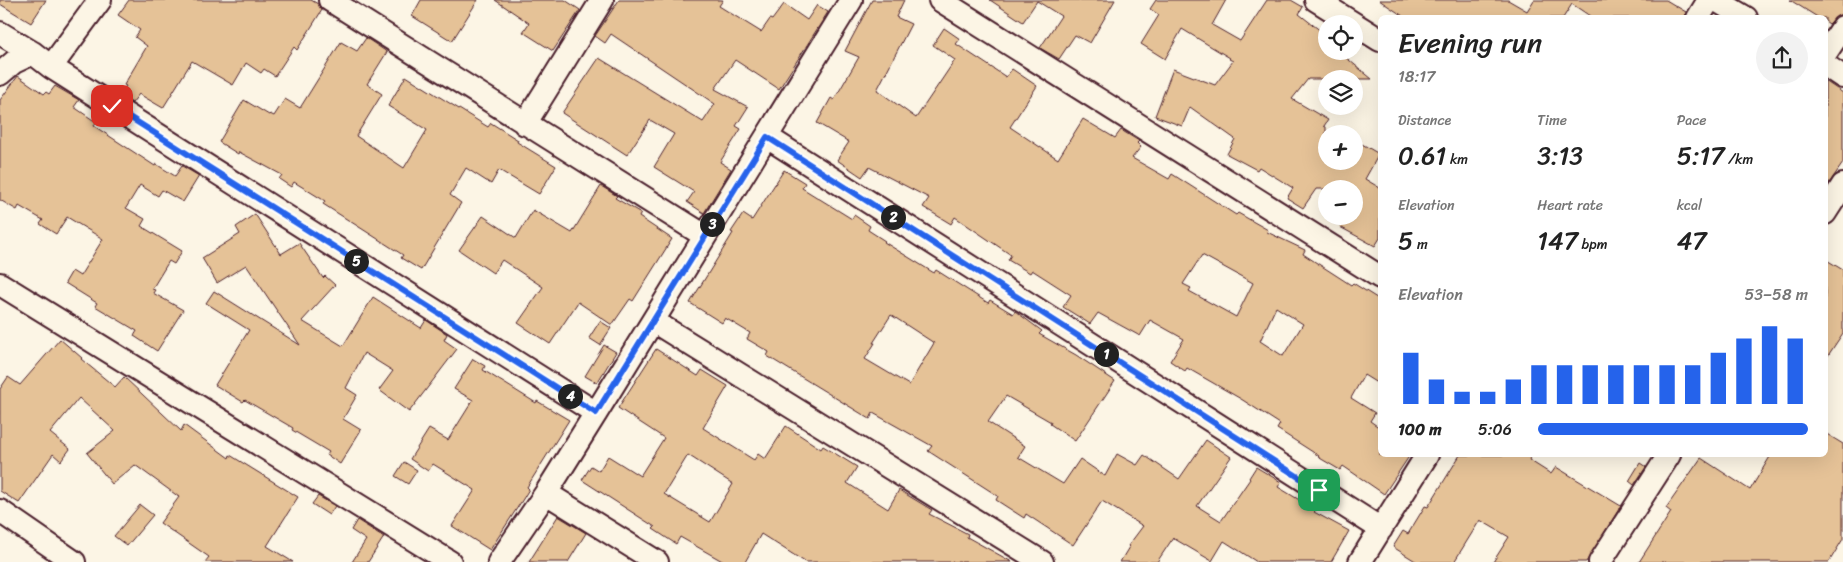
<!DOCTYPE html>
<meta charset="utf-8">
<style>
body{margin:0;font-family:Sriracha,sans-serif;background:#f2f2f2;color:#222;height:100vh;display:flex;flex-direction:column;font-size:19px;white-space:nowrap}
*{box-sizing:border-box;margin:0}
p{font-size:16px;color:#767676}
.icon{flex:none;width:28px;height:28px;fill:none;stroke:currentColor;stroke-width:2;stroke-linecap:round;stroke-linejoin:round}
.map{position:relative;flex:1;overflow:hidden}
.drawer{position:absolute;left:1378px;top:15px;width:450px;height:442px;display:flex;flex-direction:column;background:#fff;border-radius:8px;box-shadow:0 5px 20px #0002}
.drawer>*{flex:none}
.buttons{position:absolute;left:1318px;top:15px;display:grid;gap:10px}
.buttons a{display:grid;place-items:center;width:45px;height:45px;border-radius:50%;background:#fff;box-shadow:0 5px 20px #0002;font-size:25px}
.pin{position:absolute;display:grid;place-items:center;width:42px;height:42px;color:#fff;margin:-21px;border-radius:10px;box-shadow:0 2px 8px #0006}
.km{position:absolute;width:25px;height:25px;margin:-12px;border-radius:50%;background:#222;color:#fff;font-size:14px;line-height:25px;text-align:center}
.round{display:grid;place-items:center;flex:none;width:52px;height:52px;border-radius:26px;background:#f2f2f2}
.head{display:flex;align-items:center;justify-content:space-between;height:85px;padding:0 20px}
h1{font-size:28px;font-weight:600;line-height:38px}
.stats{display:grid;grid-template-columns:repeat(3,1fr);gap:8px;height:85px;padding:5px 20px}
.stats div{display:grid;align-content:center}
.stats b{font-size:25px;font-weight:600}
.stats small{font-size:14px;font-weight:400}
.stats p{font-size:14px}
.chart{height:140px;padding:10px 20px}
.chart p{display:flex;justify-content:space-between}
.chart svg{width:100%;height:90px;margin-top:5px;stroke:#2563eb;stroke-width:6}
ul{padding:0 20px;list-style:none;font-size:16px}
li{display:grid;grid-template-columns:80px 60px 1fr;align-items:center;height:38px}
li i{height:12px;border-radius:6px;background:#2563eb}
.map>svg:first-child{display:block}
.building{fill:#e5c297;stroke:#4a1f2b;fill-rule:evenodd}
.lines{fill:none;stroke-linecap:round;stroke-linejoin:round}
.minor-casing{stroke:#4a1f2b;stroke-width:26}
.minor{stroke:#fcf5e5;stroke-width:22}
.route-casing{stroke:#fff;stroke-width:10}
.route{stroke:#2563eb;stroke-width:6}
</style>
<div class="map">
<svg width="1843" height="562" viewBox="0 0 1843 562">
<rect width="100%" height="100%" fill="#fcf5e5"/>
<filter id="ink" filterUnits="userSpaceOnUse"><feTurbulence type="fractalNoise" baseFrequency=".02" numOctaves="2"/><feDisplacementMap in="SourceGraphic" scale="10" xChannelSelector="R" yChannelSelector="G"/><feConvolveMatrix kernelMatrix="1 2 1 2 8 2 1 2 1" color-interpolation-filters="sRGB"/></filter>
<g filter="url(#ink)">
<path class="building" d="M 0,0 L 46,0 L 31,23 L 0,4 Z
M 129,0 L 311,0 L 318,4 L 322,10 L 297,50 L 294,47 L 275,76 L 264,69 L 261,73 L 246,63 L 233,85 L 192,61 L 163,108 L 139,94 L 132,103 L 120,95 L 126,86 L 124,85 L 147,46 L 135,37 L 140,30 L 118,15 Z
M 421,0 L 478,0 L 452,41 L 412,16 Z
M 495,0 L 565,0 L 580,10 L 553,51 L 523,32 L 529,23 Z
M 619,0 L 723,0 L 719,6 L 761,32 L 770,19 L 772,20 L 784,4 L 807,20 L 817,5 L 828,12 L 779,89 L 735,60 L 715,89 L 748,107 L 736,126 L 741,129 L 720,162 L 731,169 L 704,213 L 687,202 L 694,192 L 654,167 L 674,134 L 650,120 L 627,155 L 562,113 L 599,58 L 703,122 L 715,104 L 611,34 L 605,43 L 595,36 Z
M 872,0 L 904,0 L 896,17 L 911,24 L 877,90 L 916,118 L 955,60 L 933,45 L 944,28 L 960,39 L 956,44 L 1006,77 L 1012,69 L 1037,86 L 1010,127 L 1058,159 L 1083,119 L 1115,138 L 1121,130 L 1139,141 L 1137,143 L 1141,147 L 1132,158 L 1169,179 L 1172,174 L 1236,215 L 1238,213 L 1268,230 L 1267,232 L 1305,250 L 1303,254 L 1351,285 L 1353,283 L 1380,300 L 1380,385 L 1364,375 L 1351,398 L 1375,413 L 1370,421 L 1380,428 L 1380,455 L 1410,455 L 1384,494 L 1343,466 L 1340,470 L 1318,457 L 1319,456 L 1277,429 L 1280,424 L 1241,399 L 1187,368 L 1185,371 L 1170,361 L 1184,339 L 1150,320 L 1140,336 L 1098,313 L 1090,324 L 1063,307 L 1071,295 L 1032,270 L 1030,273 L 1008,260 L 1011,255 L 955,217 L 951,224 L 923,207 L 929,198 L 869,167 L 862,177 L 837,160 L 849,142 L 817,123 L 831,98 L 834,100 L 859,57 L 845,51 ZM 1202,255 L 1253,283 L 1236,317 L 1189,291 L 1191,288 L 1183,284 ZM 1276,307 L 1303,324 L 1283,356 L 1260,341 Z
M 990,0 L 1115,0 L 1090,43 L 1075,35 L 1059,59 L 1040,48 L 1061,16 L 1037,1 L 1023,22 Z
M 1156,0 L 1226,0 L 1212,25 L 1240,41 L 1267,0 L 1291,0 L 1303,7 L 1299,14 L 1326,35 L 1326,51 L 1338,51 L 1372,79 L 1308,79 L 1292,99 L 1328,120 L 1324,126 L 1326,127 L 1326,161 L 1354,161 L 1354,143 L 1360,147 L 1362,144 L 1379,154 L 1365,179 L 1380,188 L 1380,238 L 1375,246 L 1340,227 L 1346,216 L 1354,216 L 1354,189 L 1316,189 L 1303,208 L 1287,198 L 1293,188 L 1259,167 L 1257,170 L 1227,154 L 1235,139 L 1190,107 L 1182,126 L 1155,116 L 1173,69 L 1215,85 L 1233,61 L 1229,59 L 1230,58 L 1182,29 L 1165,59 L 1141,44 L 1159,15 L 1150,9 Z
M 1379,0 L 1508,0 L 1527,11 L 1534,0 L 1666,0 L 1686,12 L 1685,18 L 1593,18 L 1572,4 L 1563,18 L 1406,18 Z
M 1790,0 L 1843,0 L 1843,14 L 1837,16 L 1829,24 L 1825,21 L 1825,18 L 1819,18 Z
M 366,38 L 387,52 L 367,84 L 382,94 L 356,136 L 404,168 L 427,130 L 388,106 L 406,76 L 488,127 L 491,123 L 518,140 L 517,142 L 556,166 L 539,194 L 499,170 L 491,184 L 466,168 L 450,195 L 461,203 L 421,270 L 401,258 L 403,255 L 323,204 L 325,201 L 294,182 L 291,187 L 279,179 L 282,175 L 239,152 L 238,154 L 219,142 L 244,100 L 269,115 L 270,114 L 274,116 L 285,99 L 300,108 L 341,42 L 357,51 Z
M 18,76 L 44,94 L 46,92 L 49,94 L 55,86 L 79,100 L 74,107 L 96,122 L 94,126 L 155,166 L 156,164 L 175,176 L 182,166 L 199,176 L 183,202 L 162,190 L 158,196 L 140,185 L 126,208 L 145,219 L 141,226 L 182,251 L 174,264 L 169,261 L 152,289 L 155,290 L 153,293 L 183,310 L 157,351 L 134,336 L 137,331 L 95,306 L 97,303 L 65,283 L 72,271 L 80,276 L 103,239 L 67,217 L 56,234 L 40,224 L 43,220 L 19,206 L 17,210 L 0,200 L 0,100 Z
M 1825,81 L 1843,93 L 1843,163 L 1825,189 Z
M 784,170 L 805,183 L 802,188 L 852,219 L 854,215 L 870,226 L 868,230 L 885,241 L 884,242 L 934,273 L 936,270 L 988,303 L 990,300 L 1013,314 L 1015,311 L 1042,331 L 1039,334 L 1076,355 L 1115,381 L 1075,441 L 1050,424 L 1051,422 L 1006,396 L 988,422 L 1025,446 L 1018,457 L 1063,484 L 1080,459 L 1105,476 L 1117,454 L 1137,465 L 1144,455 L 1179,479 L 1206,440 L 1231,457 L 1197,506 L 1221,521 L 1250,479 L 1249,478 L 1256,467 L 1281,482 L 1278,487 L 1316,510 L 1314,512 L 1349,531 L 1331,562 L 1257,562 L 1224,541 L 1212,561 L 1173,538 L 1157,562 L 1120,562 L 1129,547 L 1128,546 L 1143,526 L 1102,501 L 1073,545 L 1026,514 L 1024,518 L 996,500 L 998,496 L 928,451 L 932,446 L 873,413 L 870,419 L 767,356 L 769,352 L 747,339 L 750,333 L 725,318 L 722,323 L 690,303 L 733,233 L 731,232 L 743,214 L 752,220 ZM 891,315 L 934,343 L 909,385 L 865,359 L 875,343 L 873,343 Z
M 601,186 L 617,196 L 615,198 L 641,213 L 639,217 L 672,239 L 633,301 L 630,299 L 612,325 L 578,302 L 550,344 L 518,323 L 543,287 L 502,260 L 493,273 L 459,250 L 483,216 L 516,238 L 533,210 L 572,233 Z
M 255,214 L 281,254 L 299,243 L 323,278 L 325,276 L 335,285 L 302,321 L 343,346 L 373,297 L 421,328 L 426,320 L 447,334 L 444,340 L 457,349 L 409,412 L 379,390 L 393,371 L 364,353 L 346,388 L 357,395 L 343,419 L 361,430 L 340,464 L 327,455 L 329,452 L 292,430 L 293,428 L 245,400 L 243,402 L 215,385 L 249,330 L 206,303 L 214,291 L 300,345 L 246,265 L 217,283 L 202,258 L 240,234 L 236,227 Z
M 1825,259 L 1843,270 L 1843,333 L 1825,360 Z
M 600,321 L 611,328 L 600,345 L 589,338 Z
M 60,339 L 82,358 L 81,359 L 115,387 L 124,377 L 181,431 L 184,425 L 229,458 L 230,455 L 298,497 L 267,546 L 293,562 L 205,562 L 209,557 L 160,523 L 179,497 L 135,465 L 112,484 L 87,453 L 115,431 L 79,398 L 50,433 L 70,449 L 61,461 L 53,454 L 19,503 L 0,491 L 0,389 L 8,377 L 20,385 Z
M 604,345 L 616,352 L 597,383 L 585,376 Z
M 656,349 L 698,376 L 702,370 L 728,386 L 703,428 L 754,460 L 758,454 L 765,459 L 786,426 L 821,449 L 823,446 L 857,467 L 847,483 L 888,509 L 899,490 L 932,510 L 929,514 L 968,534 L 967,537 L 1012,562 L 805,562 L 761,534 L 745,562 L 724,562 L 680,537 L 676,544 L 653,529 L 655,527 L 582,480 L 591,466 L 599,471 L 608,456 L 640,476 L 664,438 L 618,408 ZM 688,455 L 733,484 L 710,522 L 664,494 Z
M 473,359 L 485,366 L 483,370 L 536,403 L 537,401 L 569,420 L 527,487 L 529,489 L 523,499 L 490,550 L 452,526 L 475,490 L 433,464 L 428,471 L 410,459 L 429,429 L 448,440 L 473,400 L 454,389 Z
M 1825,433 L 1843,444 L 1843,539 L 1829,562 L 1639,562 L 1671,512 L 1666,508 L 1701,458 L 1750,490 L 1771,455 L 1825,455 Z
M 1460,455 L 1532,455 L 1529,460 L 1551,474 L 1556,467 L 1621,506 L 1586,562 L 1493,562 L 1509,537 L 1480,520 L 1454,562 L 1417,562 L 1393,547 L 1403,531 L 1408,534 L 1425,506 L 1428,507 Z
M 404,462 L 417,470 L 408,484 L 395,476 Z
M 1640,463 L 1646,467 L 1634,485 L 1629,481 Z
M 318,496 L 335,506 L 329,515 L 312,504 Z
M 140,505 L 153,515 L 127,546 L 114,536 Z
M 558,516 L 586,533 L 568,562 L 529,562 Z
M 357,520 L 384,537 L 368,562 L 352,562 L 366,540 L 351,530 Z"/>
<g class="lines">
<defs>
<path id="minor" d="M 330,0 L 705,236
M 940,0 L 1380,277
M 1316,0 L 1380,40
M 1716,0 L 1746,18
M 1698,18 L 1709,0
M 0,33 L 33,53 L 51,67 L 596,413
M 1825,54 L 1843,27
M 1825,65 L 1843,77
M 51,67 L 100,0
M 0,74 L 14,62 L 33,53
M 525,124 L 602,0
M 767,137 L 1381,529
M 1825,213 L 1843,185
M 0,284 L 450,562
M 653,321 L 1042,562
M 546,493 L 657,562
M 0,511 L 74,562
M 499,562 L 546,493 L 596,413 L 851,0
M 1360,562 L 1427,455
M 1600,562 L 1669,455"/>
</defs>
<use href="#minor" class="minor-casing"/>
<use href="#minor" class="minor"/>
</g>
</g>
<g class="lines" filter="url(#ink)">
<defs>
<path id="route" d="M 112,106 L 596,413 L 767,137 L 1319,490"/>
</defs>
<use href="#route" class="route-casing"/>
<use href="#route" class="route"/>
</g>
</svg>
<div class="buttons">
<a><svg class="icon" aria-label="locate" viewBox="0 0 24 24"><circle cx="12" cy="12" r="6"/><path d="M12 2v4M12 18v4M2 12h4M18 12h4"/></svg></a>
<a><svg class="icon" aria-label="layers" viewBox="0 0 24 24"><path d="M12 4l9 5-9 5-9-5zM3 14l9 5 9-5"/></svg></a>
<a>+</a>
<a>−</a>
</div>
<div class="pin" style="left:1319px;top:490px;background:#1e9e55"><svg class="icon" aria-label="arrive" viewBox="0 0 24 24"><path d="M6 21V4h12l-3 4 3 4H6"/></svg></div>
<div class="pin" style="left:112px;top:106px;background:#d93025"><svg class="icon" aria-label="check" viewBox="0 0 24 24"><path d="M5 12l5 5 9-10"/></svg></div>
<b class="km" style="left:1106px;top:354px">1</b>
<b class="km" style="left:893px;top:217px">2</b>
<b class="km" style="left:712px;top:224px">3</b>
<b class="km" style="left:570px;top:396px">4</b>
<b class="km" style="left:356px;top:261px">5</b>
<section class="drawer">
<div class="head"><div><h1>Evening run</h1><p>18:17</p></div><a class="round"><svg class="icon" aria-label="share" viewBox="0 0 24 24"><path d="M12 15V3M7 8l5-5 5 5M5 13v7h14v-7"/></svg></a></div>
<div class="stats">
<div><p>Distance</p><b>0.61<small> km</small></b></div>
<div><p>Time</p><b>3:13</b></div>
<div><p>Pace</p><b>5:17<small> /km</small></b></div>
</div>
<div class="stats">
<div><p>Elevation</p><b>5<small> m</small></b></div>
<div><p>Heart rate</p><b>147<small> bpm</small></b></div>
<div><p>kcal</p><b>47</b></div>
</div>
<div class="chart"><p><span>Elevation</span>53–58 m</p>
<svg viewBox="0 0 160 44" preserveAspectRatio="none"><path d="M5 44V19M15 44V32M25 44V38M35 44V38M45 44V32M55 44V25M65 44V25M75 44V25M85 44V25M95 44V25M105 44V25M115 44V25M125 44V19M135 44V12M145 44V6M155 44V12"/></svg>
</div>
<ul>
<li><b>100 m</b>5:06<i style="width:100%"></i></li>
</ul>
</section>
</div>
